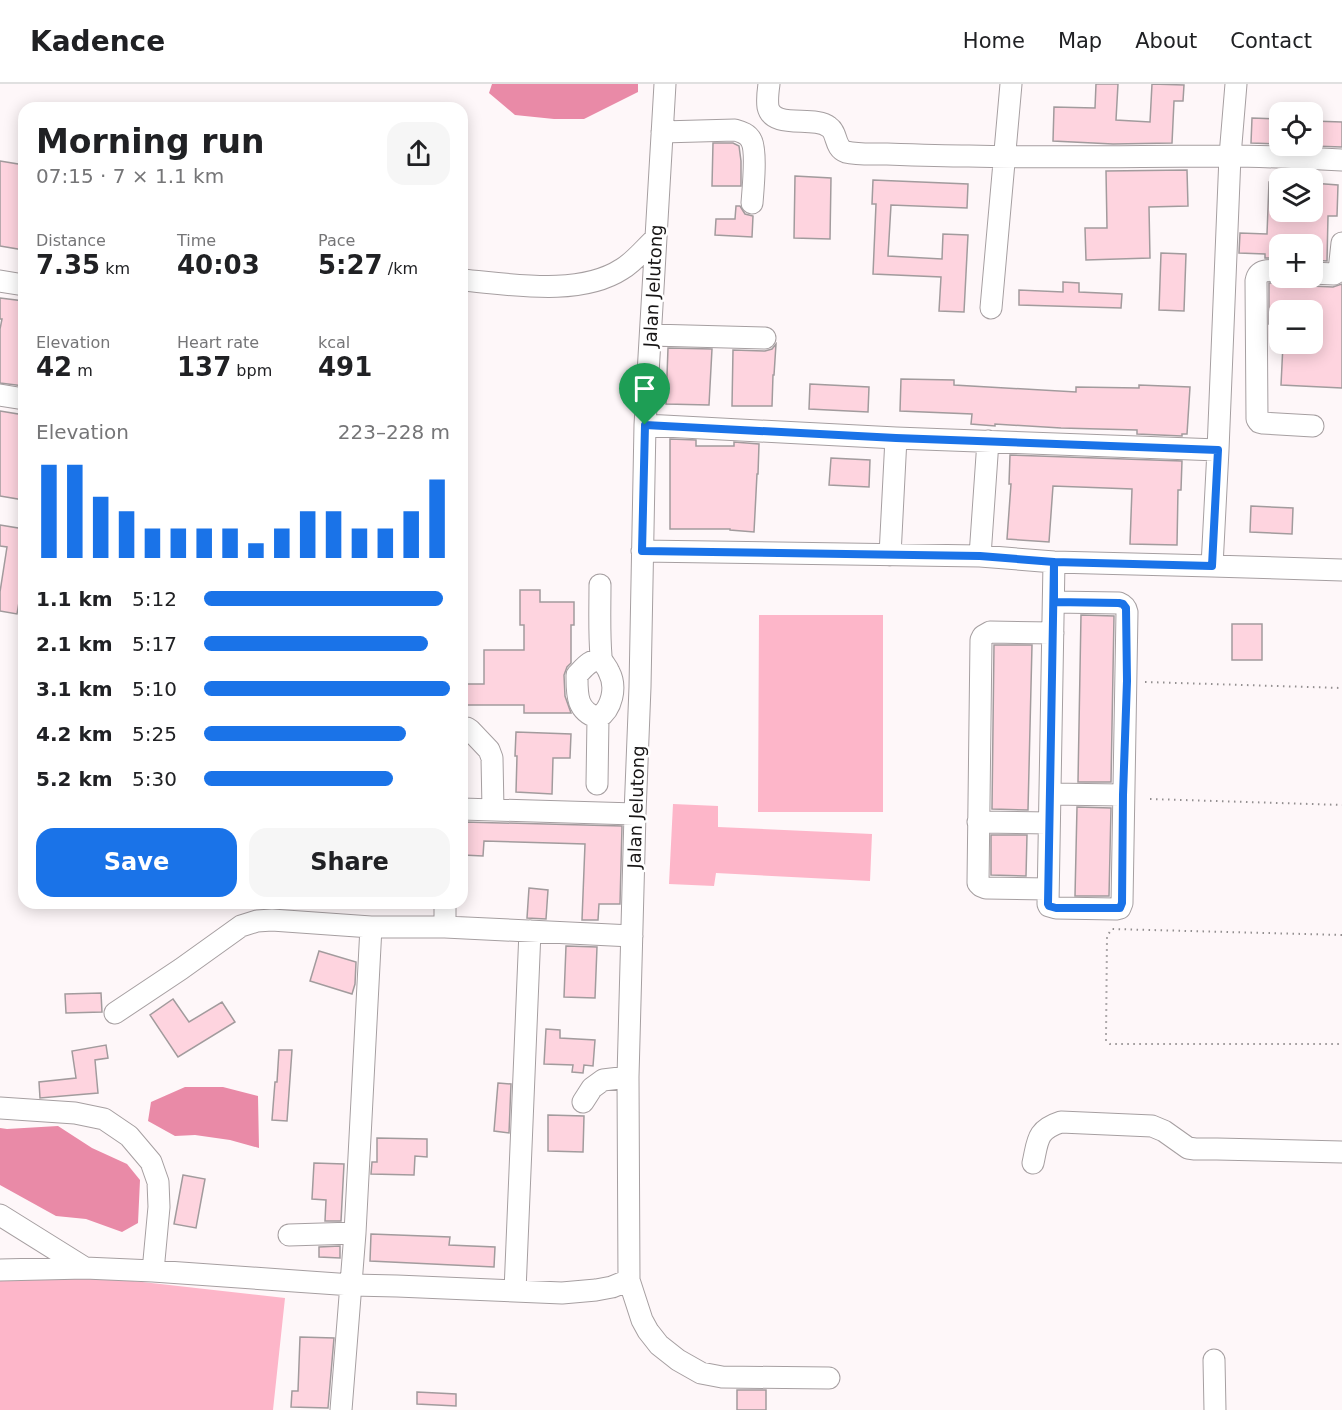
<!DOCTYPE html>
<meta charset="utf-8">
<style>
body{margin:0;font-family:"DejaVu Sans",sans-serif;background:#f6f6f6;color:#202124;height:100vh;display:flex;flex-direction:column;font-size:22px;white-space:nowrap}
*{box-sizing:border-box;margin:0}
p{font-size:20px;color:#757577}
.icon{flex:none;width:33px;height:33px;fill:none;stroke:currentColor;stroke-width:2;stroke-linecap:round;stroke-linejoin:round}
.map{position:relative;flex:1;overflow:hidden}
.panel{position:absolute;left:18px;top:18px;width:450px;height:807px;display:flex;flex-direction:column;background:#fff;border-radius:18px;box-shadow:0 3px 15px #0003}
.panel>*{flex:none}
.controls{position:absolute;left:1269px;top:18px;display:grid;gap:12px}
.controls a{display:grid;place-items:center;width:54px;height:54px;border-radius:12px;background:#fff;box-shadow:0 3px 15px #0003;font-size:30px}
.pin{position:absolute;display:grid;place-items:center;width:51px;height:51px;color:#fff;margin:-62px -26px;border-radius:50% 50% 50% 0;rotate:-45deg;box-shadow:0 0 6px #0007}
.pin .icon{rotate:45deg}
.round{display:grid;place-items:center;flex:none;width:63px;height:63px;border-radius:18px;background:#f6f6f6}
.head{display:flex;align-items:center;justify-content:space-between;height:102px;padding:0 18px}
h1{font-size:33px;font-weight:600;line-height:45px}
.stats{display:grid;grid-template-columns:repeat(3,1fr);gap:9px;height:102px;padding:6px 18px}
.stats div{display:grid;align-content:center}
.stats b{font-size:26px;font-weight:600}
.stats small{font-size:16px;font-weight:400}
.stats p{font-size:16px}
.chart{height:168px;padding:12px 18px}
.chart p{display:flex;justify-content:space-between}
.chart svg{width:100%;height:108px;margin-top:6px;stroke:#1a73e8;stroke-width:6}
.primary-button{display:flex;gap:12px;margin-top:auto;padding:12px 18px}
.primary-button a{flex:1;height:69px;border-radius:18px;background:#1a73e8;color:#fff;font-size:24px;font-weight:600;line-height:69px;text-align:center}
.primary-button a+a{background:#f6f6f6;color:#202124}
ul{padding:0 18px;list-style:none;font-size:20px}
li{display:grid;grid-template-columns:96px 72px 1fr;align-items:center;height:45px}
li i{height:15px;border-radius:8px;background:#1a73e8}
header{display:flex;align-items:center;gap:36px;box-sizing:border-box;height:84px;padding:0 30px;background:#fff;border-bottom:2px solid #e0e0e0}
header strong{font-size:28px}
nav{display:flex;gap:33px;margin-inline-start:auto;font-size:21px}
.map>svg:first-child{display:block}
.green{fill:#fdb6c9}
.water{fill:#e98aa7}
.building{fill:#fed4df;stroke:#a29b9d;stroke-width:1.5}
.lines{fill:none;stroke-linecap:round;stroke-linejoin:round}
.minor-casing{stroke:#a69fa1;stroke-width:23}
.path{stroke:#938f90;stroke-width:2;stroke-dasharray:1.5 4.5;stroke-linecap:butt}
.minor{stroke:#fff;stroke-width:21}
.route-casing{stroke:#fff;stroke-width:12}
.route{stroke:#1a73e8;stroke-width:8}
.labels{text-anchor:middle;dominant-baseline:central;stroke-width:5;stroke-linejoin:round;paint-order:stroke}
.street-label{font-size:18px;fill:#171515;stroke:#fff}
</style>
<header>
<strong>Kadence</strong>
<nav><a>Home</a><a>Map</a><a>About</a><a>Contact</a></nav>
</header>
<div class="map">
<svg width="1342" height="1326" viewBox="0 0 1342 1326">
<rect width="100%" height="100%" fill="#fef7f9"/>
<path class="green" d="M 759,531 L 883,531 L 883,728 L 758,728 Z
M 673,720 L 718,722 L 718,743 L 872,750 L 870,797 L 716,789 L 714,802 L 669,800 Z
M 89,1192 L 285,1214 L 273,1326 L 0,1326 L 0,1195 Z"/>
<path class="water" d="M 492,0 L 638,0 L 638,8 L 584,35 L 554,35 L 515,31 L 489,9 Z
M 185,1003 L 223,1003 L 258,1012 L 259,1064 L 230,1056 L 195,1051 L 175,1052 L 148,1037 L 151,1018 Z
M 58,1042 L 92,1064 L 127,1080 L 140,1096 L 138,1139 L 122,1148 L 86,1135 L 56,1132 L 0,1101 L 0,1044 L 7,1045 Z"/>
<path class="building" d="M 1096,0 L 1118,0 L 1116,36 L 1150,38 L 1152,0 L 1184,1 L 1183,17 L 1174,17 L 1172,59 L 1113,60 L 1053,57 L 1054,23 L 1095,24 Z
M 1252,34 L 1280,35 L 1280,60 L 1251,59 Z
M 1312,37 L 1342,38 L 1342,63 L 1312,62 Z
M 713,59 L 733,59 L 739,62 L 741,77 L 741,102 L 712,102 Z
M 0,77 L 24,81 L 24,166 L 0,162 Z
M 1187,86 L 1188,122 L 1149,123 L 1150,174 L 1086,176 L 1085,144 L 1107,144 L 1106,87 Z
M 795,92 L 831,94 L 830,155 L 794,154 Z
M 873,96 L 968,100 L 967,124 L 891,121 L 888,172 L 942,175 L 943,150 L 968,151 L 964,228 L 939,227 L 941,193 L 873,190 L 876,120 L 872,120 Z
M 1269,98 L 1280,98 L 1280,128 L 1312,128 L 1312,99 L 1338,101 L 1337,132 L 1328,132 L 1327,177 L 1312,176 L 1312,160 L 1280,160 L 1280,174 L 1265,174 L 1265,170 L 1239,169 L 1240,149 L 1267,150 Z
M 736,122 L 740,122 L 745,130 L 753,132 L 752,153 L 715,151 L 716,135 L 735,135 Z
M 1161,169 L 1186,170 L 1184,227 L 1159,226 Z
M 1291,194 L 1300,194 L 1305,199 L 1311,202 L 1333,203 L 1342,200 L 1342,304 L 1281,301 L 1283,260 L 1312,260 L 1312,226 L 1280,226 L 1280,241 L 1269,240 L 1269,199 L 1285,199 Z
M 1063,198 L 1079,199 L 1079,208 L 1122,210 L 1121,224 L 1019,221 L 1019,206 L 1063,208 Z
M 0,214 L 24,217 L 24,302 L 0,299 L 0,245 L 2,235 L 0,235 Z
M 776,260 L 774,291 L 773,291 L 772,322 L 732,322 L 733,266 L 765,267 L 772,265 Z
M 668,264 L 712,265 L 709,321 L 666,320 Z
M 901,295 L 954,296 L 954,301 L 1076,308 L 1076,303 L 1139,304 L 1139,301 L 1190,303 L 1187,350 L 1182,350 L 1182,352 L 1137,350 L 1137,346 L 1061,344 L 995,340 L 995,342 L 971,340 L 972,330 L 900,327 Z
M 810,300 L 869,303 L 868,328 L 809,325 Z
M 0,327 L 24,331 L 24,416 L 0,412 Z
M 670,355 L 696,356 L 696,362 L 734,362 L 734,358 L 759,360 L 758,390 L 757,390 L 754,448 L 730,446 L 730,445 L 670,445 Z
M 1010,371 L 1182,377 L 1181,406 L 1178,406 L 1177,461 L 1130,460 L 1132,405 L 1053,402 L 1049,458 L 1007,455 L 1011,400 L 1009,400 Z
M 831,374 L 870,376 L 869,403 L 829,401 Z
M 1251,422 L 1293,424 L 1292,450 L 1250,448 Z
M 0,441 L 24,445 L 24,489 L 17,530 L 0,527 L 0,508 L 7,463 L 0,462 Z
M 520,506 L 540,506 L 540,518 L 574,518 L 574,541 L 571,541 L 571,579 L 567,583 L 564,591 L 565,612 L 571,629 L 524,629 L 524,621 L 462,621 L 462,600 L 484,600 L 484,566 L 524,566 L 524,541 L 520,541 Z
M 1081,531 L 1114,532 L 1111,698 L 1078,698 Z
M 1232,540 L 1262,540 L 1262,576 L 1232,576 Z
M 994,561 L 1032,561 L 1028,726 L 992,725 Z
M 516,648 L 571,650 L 570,674 L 553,674 L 552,710 L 516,708 L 517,672 L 515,672 Z
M 1077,723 L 1111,724 L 1109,812 L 1075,812 Z
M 464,738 L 622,742 L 620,820 L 599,820 L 598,836 L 582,836 L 585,760 L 484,757 L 483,772 L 463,771 Z
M 991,751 L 1027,751 L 1026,792 L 991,791 Z
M 529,804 L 548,806 L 546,835 L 527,834 Z
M 566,862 L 597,863 L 595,914 L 564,913 Z
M 319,867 L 356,878 L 355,900 L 352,910 L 310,897 Z
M 101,909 L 102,928 L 66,929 L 65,910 Z
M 173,915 L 189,938 L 222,918 L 235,938 L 178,973 L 150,931 Z
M 546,945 L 560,946 L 560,954 L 595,956 L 593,982 L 584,981 L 583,989 L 572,988 L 573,981 L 544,980 Z
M 106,961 L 108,974 L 95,976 L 98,1009 L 40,1014 L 39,998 L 76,994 L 72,967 Z
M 279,966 L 292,966 L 287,1037 L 272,1036 L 275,998 L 277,998 Z
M 498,999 L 511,1000 L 509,1049 L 494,1047 Z
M 548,1031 L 584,1032 L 583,1068 L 548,1067 Z
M 377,1054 L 427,1055 L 427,1073 L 415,1072 L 414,1091 L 371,1090 L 372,1078 L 377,1078 Z
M 314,1079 L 344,1080 L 341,1137 L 325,1137 L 326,1116 L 312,1115 Z
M 183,1091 L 205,1095 L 196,1144 L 174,1140 Z
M 371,1150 L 450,1153 L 449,1161 L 495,1163 L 494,1183 L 370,1177 Z
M 340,1162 L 340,1174 L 319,1173 L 319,1163 Z
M 300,1253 L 334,1254 L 328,1324 L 291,1323 L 292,1307 L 298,1307 Z
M 737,1306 L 766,1306 L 766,1326 L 737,1326 Z
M 417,1308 L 456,1310 L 456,1322 L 417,1320 Z"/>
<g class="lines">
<defs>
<path id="minor" d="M 665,0 L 645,341 L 640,603 L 635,730 L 628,993 L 629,1196 L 642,1236 L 648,1247 L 659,1261 L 678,1276 L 701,1289 L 722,1293 L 829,1294
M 769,0 C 768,7 767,16 768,23 C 773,46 814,31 829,43 C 838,49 834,64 846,68 C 858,71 874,70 887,70 C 914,71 941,72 969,72 C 1055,74 1142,72 1228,72 C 1266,72 1304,74 1342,76
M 662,48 L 735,46 C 742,48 748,50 751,56 C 757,66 753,106 752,119
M 1280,187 C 1269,186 1258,185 1256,197 L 1257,335 L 1259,338 L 1263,339 L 1313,342
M 1312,189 L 1334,190 L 1339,187 L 1342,159
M 462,196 C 510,200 579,213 622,185 C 634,178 645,164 656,154
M 0,197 L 24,201
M 991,224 L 1011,0
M 651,251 L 765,254
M 0,311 L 24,315
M 645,341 L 896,354 L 1218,366
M 642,467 L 980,472 L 1054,478 L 1212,482 L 1342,486
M 890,471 L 896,354
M 980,472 L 988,357
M 1054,478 L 1048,820 L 1049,822 L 1056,824 L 1116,825 L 1120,824 L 1122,819 L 1127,528 C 1126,523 1124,521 1119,519 L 1054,518
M 1212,482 L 1218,366 L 1230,72 L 1236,0
M 598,634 C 576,627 577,610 577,591 C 584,584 590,575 601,576
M 462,644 L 467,644 L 470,646 L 489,666 L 492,674 L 493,725
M 597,700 L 598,634 C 612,625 617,603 609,588 C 607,582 601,578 601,572 C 599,548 600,524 600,501
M 1050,710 L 1123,711
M 462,725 L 635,730
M 978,738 L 1049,739
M 1048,805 L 986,804 L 981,802 L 978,799 L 981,556 L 983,552 L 990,548 L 1053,549
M 445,843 L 445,819
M 115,929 L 181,885 L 241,842 L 257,837 L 272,836 L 371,843 L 445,843 L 632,852
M 583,1018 L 592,1004 L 603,996 L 628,993
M 0,1024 L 75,1029 L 104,1035 L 129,1052 L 151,1078 L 158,1098 L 159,1123 L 153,1187
M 1033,1079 C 1038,1057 1036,1046 1061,1038 L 1152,1042 L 1164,1047 L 1188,1064 L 1195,1065 L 1217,1065 L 1342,1068
M 0,1131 L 85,1184
M 289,1151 L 355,1149
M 0,1186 L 85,1184 L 153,1187 L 352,1201 L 397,1202 L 562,1209 L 596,1206 L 612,1203 L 629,1196
M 515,1207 L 530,847
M 1214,1276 L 1215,1326
M 341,1326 L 355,1149 L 371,843"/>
</defs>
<use href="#minor" class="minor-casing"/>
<path class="path" d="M 1145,598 L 1342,604
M 1150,715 L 1342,721
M 1342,851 L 1112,845 L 1107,852 L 1106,954 L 1106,957 L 1110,960 L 1342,960"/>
<use href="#minor" class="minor"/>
</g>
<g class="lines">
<defs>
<path id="route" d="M 645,341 L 642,467 L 980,472 L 1054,478 L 1054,518 L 1119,519 L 1123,520 L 1126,524 L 1127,597 L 1123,711 L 1122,819 L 1120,824 L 1056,824 L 1049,822 L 1048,820 L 1054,478 L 1212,482 L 1218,366 L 896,354 L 645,341"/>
</defs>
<use href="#route" class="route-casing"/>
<use href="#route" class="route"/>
</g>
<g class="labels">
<g class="street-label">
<text transform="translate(653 202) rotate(-87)">Jalan Jelutong</text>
<text transform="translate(636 723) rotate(-88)">Jalan Jelutong</text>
</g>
</g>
</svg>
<div class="controls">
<a><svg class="icon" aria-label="locate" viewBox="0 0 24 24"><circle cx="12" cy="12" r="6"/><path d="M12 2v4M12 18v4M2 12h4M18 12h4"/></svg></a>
<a><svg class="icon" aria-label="layers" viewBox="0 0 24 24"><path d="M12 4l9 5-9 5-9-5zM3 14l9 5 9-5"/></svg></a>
<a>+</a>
<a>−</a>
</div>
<div class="pin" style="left:645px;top:341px;background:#1e9e55"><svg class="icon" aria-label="arrive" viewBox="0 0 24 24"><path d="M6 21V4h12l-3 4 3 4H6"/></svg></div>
<section class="panel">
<div class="head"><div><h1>Morning run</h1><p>07:15 · 7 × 1.1 km</p></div><a class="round"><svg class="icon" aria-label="share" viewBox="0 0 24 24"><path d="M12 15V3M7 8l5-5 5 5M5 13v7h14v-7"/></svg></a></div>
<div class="stats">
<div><p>Distance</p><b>7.35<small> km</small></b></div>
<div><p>Time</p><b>40:03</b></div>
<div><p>Pace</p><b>5:27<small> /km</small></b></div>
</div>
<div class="stats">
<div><p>Elevation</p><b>42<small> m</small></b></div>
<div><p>Heart rate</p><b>137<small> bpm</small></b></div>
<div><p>kcal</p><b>491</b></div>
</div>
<div class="chart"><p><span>Elevation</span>223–228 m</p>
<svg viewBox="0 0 160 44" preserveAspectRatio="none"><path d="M5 44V6M15 44V6M25 44V19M35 44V25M45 44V32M55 44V32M65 44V32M75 44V32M85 44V38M95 44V32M105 44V25M115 44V25M125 44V32M135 44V32M145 44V25M155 44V12"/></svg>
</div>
<ul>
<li><b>1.1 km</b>5:12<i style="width:97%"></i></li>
<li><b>2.1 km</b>5:17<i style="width:91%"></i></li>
<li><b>3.1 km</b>5:10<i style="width:100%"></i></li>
<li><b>4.2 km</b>5:25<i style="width:82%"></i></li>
<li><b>5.2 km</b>5:30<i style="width:77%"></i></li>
</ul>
<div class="primary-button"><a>Save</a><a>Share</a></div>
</section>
</div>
